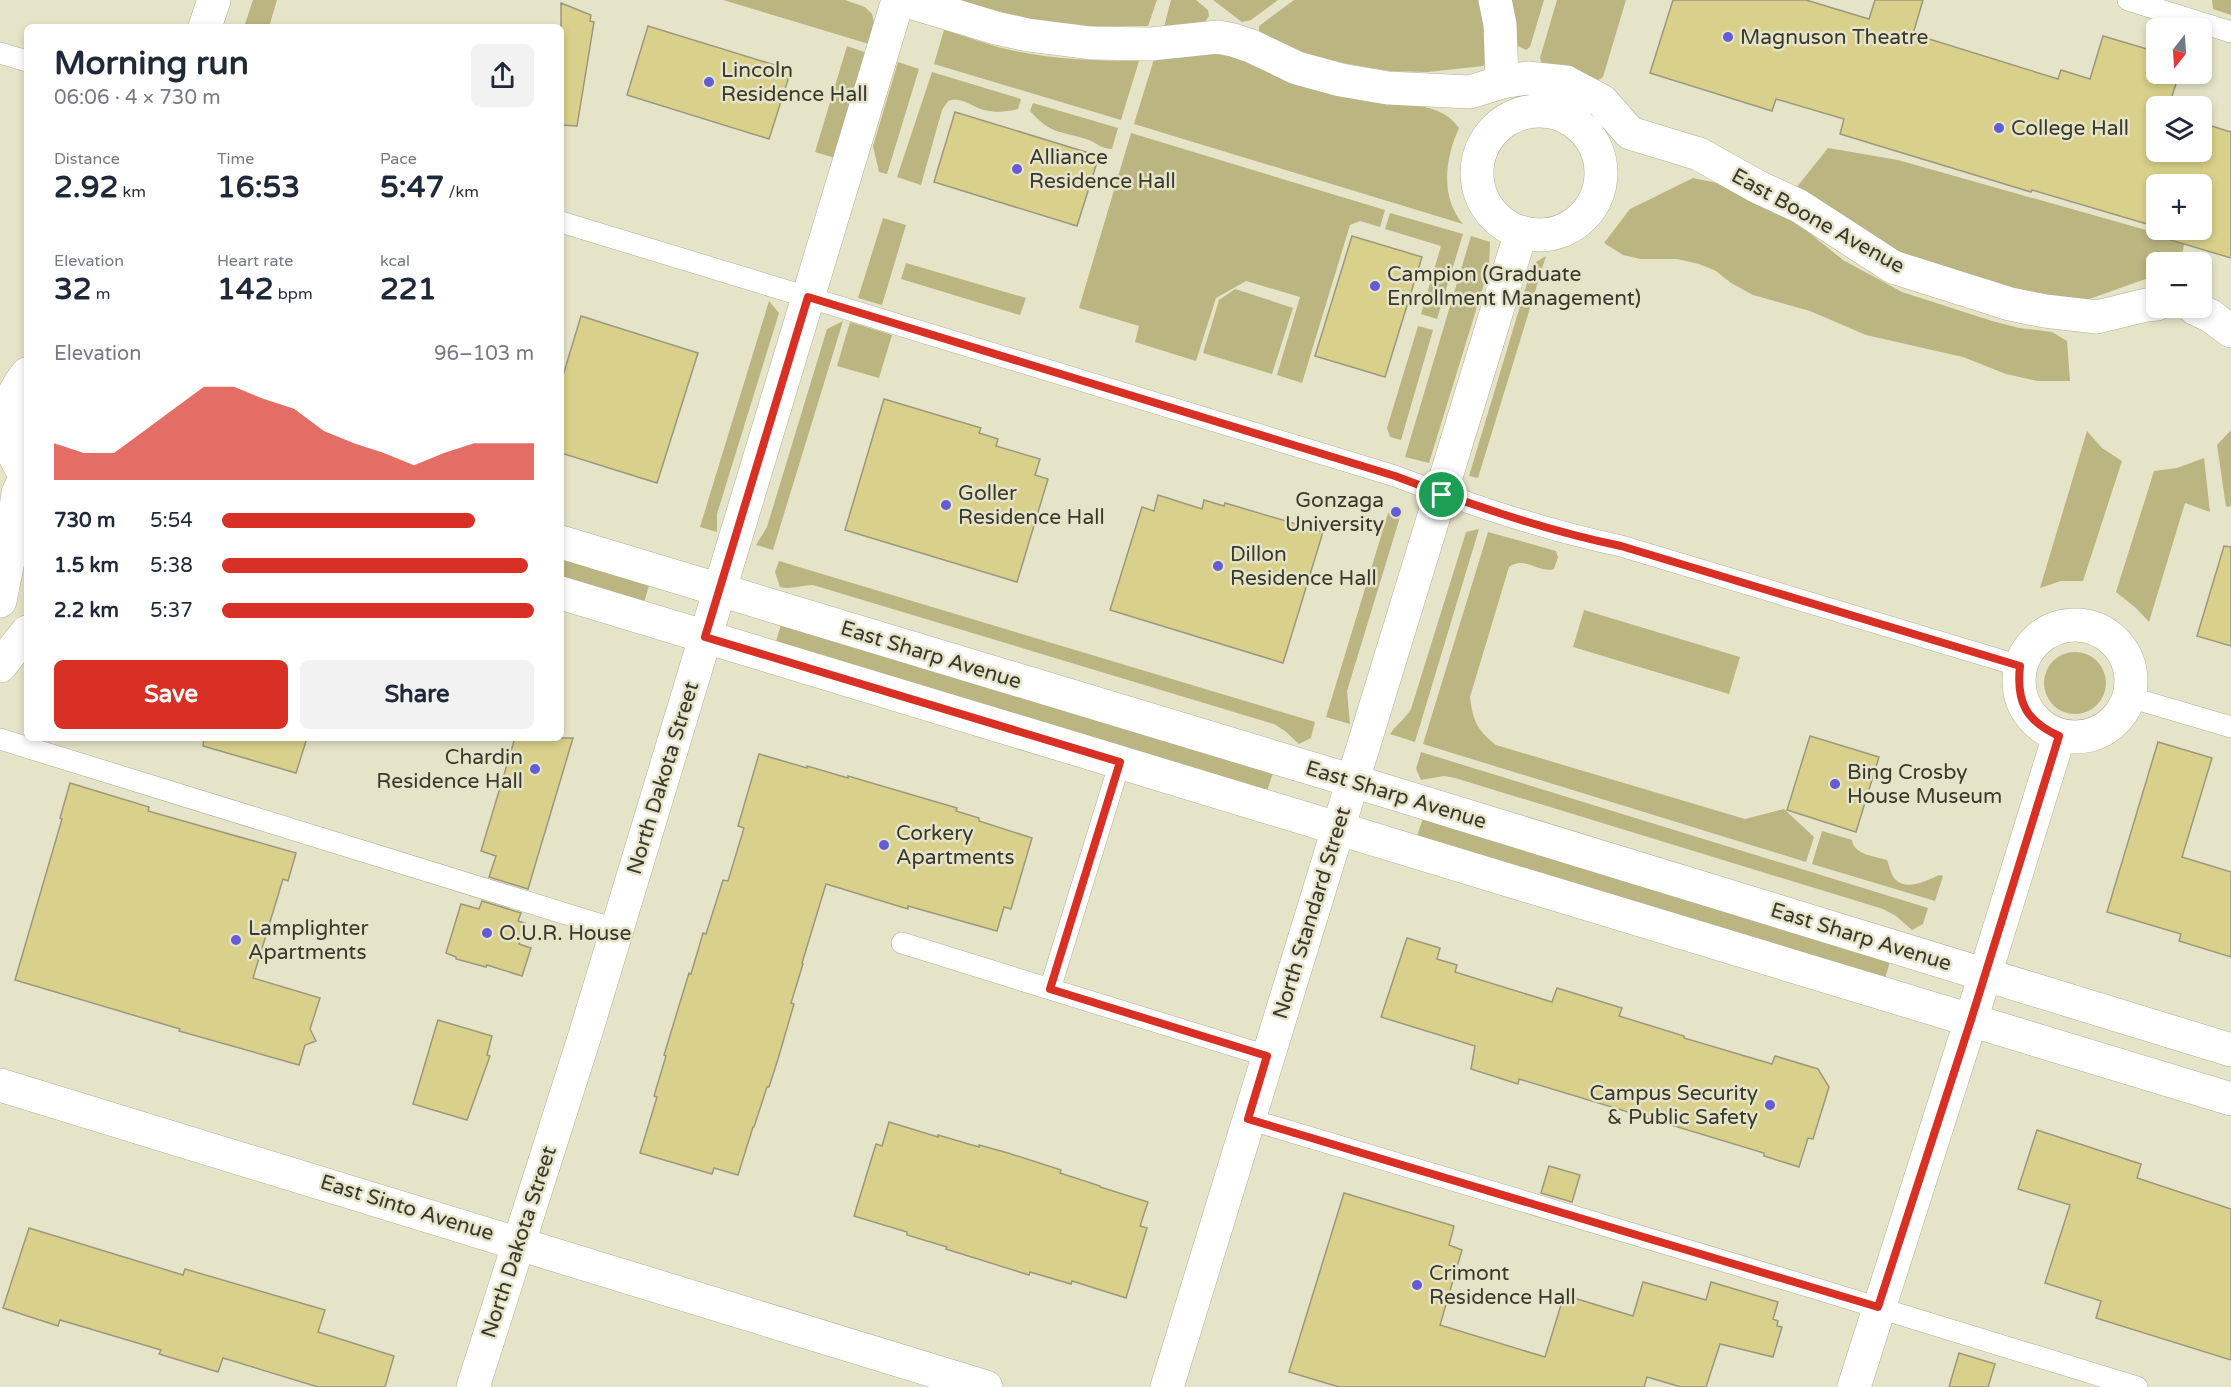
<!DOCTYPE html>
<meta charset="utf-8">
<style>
body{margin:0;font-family:"Varela Round",sans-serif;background:#f2f2f3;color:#1f2937;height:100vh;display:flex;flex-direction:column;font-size:22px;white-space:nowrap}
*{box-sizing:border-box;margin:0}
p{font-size:20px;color:#747a83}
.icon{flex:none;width:33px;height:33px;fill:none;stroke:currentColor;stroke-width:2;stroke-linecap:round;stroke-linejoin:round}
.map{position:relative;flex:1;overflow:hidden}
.sheet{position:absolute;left:24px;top:24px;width:540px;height:717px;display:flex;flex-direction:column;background:#fff;border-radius:9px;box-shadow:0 3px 9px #0003}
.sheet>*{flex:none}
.needle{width:39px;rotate:197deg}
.controls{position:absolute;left:2146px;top:18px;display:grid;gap:12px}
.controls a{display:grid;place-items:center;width:66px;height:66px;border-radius:9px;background:#fff;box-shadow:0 3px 9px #0003;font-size:30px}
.pin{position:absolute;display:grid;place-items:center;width:51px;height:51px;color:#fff;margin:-26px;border:3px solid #fff;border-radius:50%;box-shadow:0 2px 6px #0007}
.round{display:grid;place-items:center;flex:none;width:63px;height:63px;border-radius:9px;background:#f2f2f3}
.summary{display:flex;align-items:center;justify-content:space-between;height:102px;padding:0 30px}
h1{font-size:33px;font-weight:800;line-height:45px}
.metrics{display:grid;grid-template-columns:repeat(3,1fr);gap:9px;height:102px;padding:6px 30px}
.metrics div{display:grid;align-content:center}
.metrics b{font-size:30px;font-weight:800}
.metrics small{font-size:16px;font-weight:400}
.metrics p{font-size:16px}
.chart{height:168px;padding:12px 30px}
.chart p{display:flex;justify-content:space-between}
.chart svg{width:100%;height:108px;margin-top:6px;fill:#d93025;opacity:.7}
.primary-button{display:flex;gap:12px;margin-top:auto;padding:12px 30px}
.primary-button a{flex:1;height:69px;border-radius:9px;background:#d93025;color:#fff;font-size:24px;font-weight:800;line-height:69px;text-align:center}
.primary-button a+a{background:#f2f2f3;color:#1f2937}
ul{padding:0 30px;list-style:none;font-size:20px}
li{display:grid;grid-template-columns:96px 72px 1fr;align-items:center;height:45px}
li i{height:15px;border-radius:8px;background:#d93025}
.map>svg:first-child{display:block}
.green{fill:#bbb582}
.building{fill:#d9d18b;stroke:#9b987e;stroke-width:1.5}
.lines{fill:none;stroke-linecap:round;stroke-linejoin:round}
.lane-casing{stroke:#b2af95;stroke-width:22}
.street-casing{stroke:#b2af95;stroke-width:34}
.secondary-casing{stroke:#b2af95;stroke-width:34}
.lane{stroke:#fff;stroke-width:21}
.street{stroke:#fff;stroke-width:33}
.secondary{stroke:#fff;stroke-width:33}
.route-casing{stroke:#fff;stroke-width:12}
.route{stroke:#d93025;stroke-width:8}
.poi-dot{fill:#655bd4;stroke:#e6e4c8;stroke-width:2}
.labels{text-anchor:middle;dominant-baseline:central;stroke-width:5;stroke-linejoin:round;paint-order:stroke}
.poi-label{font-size:21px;fill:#39382d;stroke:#e6e4c8;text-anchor:start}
.street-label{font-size:21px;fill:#39382d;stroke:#e6e4c8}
</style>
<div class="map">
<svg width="2231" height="1387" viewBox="0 0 2231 1387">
<rect width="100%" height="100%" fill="#e6e4c8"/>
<path class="green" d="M 253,0 L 277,0 L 269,27 L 244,27 Z
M 723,0 L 845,0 L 865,7 L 872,14 L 875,26 L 869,44 Z
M 957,0 L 1157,0 L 1148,26 L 1086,26 L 1032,20 Z
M 1171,0 L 1196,0 L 1208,10 L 1209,16 L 1205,22 L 1164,27 Z
M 1213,0 L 1278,0 L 1251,20 L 1242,22 Z
M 1294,0 L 1482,0 L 1488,62 L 1483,66 L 1428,72 L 1390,71 L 1342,63 L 1300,52 L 1259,32 L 1259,26 Z
M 1508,0 L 1544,0 L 1530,47 L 1526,50 L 1516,45 Z
M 1557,0 L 1626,0 L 1603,77 L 1597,81 L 1542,64 L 1540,58 Z
M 2212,0 L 2231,0 L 2231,15 L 2213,9 Z
M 944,30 C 965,36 985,44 1006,49 C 1049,59 1095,61 1139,61 L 1121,120 L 934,64 Z
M 847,46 L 867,53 L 835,158 L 815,152 Z
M 1213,54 L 1230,56 C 1275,72 1322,95 1370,102 C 1401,107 1439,99 1459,128 C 1445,159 1440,197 1463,224 L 1134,124 L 1154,59 Z
M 898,62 L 919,69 L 887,174 L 879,172 L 873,146 Z
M 932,72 L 1021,99 L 1018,109 C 1006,112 996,113 984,110 C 971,106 961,96 948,101 L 942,110 L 921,185 L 897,177 Z
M 1033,103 L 1118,128 L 1112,149 C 1101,149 1096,142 1086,139 C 1058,130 1052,135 1030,111 Z
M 1131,133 L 1385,210 L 1380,227 L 1360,221 L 1350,225 L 1302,383 L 1277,375 L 1300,297 L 1246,281 L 1216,298 L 1196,361 L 1135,342 L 1139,326 L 1079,308 Z
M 1828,148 L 1898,160 L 2185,241 L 2180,262 L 2157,262 L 2157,275 L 2078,303 L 2005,292 L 1909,259 L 1796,188 Z
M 1693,178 L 1722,184 L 1792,219 L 1843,260 L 1902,292 L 1992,321 L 2019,328 L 2052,332 L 2067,341 L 2070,381 L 2038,381 L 2006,374 L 1963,357 L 1866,335 L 1810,311 L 1753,295 L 1731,283 L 1716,271 L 1699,264 L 1677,259 L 1640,259 L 1623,255 L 1604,243 L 1630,209 Z
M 1390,213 L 1463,234 L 1437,319 L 1421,314 L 1441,246 L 1385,229 Z
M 883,218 L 906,225 L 882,305 L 858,298 Z
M 1471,236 L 1490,242 L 1489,268 L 1429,463 L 1405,457 Z
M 1546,256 L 1478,478 L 1469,476 L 1530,273 L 1536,262 Z
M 906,263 L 1026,298 L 1020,315 L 901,279 Z
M 1235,289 L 1293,308 L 1272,374 L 1203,353 L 1219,300 Z
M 769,301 L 779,313 L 717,514 L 717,532 L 700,527 Z
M 843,321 L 773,550 L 756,545 L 767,527 L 827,329 Z
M 850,322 L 892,335 L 879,378 L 837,366 Z
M 1418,326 L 1433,330 L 1401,440 L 1390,437 L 1387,428 Z
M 2231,430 L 2231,506 L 2226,507 L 2217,445 Z
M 2087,431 L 2102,448 L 2122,461 L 2083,581 L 2061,581 L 2040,588 Z
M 2204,458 L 2210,512 L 2185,503 L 2149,622 L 2136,608 L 2116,592 L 2154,471 L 2177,468 Z
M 1388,513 L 1400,517 L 1347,691 L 1350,724 L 1326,717 Z
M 1479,529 L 1415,742 L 1390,734 C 1396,725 1405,719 1411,709 L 1466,532 Z
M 1488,532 L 1556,551 L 1558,557 L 1554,569 C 1539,574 1524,555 1509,567 L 1470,697 C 1473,721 1477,730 1496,745 L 1745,819 L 1784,809 L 1814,837 L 1806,862 L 1423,744 Z
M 561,555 L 650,582 L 643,606 L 561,581 Z
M 779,561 L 1315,722 L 1311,738 L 1299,744 L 1285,731 L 1274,724 L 813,585 C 801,585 791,590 780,587 L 775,572 Z
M 1584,610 L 1740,657 L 1729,694 L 1573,647 Z
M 782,621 L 1274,770 L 1266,794 L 775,645 Z
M2044 683a31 31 0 1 1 62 0a31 31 0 1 1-62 0Z
M 1421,752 L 1928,908 L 1923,924 L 1912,930 L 1896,916 L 1883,909 L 1455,778 L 1444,776 L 1421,780 L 1416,769 Z
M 1424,815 L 1891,958 L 1884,982 L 1416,839 Z
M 1822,831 L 1852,840 C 1854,855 1874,856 1887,860 C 1889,865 1891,874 1894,878 C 1906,892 1926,881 1939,875 L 1943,876 L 1935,901 L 1812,864 Z"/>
<path class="building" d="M 1673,0 L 1806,0 L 1869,19 L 1875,0 L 1923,0 L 1913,34 L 2058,79 L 2061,70 L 2090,79 L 2103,36 L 2157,52 L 2157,74 L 2179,74 L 2169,106 L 2157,106 L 2157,152 L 2202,152 L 2202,123 L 2231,132 L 2231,258 L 2164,238 L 2166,230 L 2202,230 L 2202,184 L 2157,184 L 2157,227 L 2032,190 L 2031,192 L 1840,134 L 1844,119 L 1776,99 L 1772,111 L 1650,73 Z
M 561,3 L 591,15 L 590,21 L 594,22 L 577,126 L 561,125 Z
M 648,26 L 791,70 L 769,139 L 627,95 Z
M 955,112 L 1099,156 L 1077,226 L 934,182 Z
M 1352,236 L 1422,257 L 1385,377 L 1315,356 Z
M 581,316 L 698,353 L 657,483 L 561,453 L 561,382 Z
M 884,399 L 981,428 L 979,433 L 998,439 L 996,446 L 1040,459 L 1035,475 L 1048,479 L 1017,582 L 845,530 Z
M 1158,495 L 1202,509 L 1204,500 L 1224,506 L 1225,503 L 1323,532 L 1283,663 L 1110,610 L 1142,507 L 1154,511 Z
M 2224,546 L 2231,547 L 2231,646 L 2197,636 Z
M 1810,736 L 1879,757 L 1856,832 L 1787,810 Z
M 204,738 L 307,738 L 296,773 L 203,746 Z
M 515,738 L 573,738 L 528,889 L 489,877 L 496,856 L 481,851 Z
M 2158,742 L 2212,758 L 2182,857 L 2231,872 L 2231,957 L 2179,941 L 2181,934 L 2107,912 Z
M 759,754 L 807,768 L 807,766 L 848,778 L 848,776 L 957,808 L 956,811 L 979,818 L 979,821 L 1032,838 L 1011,909 L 1004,907 L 997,931 L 908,906 L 908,909 L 826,884 L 802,963 L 803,964 L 791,1003 L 794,1004 L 778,1059 L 769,1087 L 767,1087 L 754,1127 L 753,1127 L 738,1175 L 714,1168 L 712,1174 L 640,1153 L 657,1097 L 654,1096 L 666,1056 L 664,1055 L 689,973 L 691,974 L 703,933 L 706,934 L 723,880 L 728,881 L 744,828 L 738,826 Z
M 70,783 L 149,807 L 148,811 L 296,853 L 288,881 L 283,879 L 253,978 L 320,998 L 310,1029 L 316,1041 L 305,1045 L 299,1065 L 179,1031 L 180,1029 L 15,980 L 62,819 L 60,818 Z
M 482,901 L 521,913 L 518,921 L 525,923 L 519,944 L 531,948 L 522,976 L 487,965 L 486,967 L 456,959 L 456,957 L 446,953 L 461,904 L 479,909 Z
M 1407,938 L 1440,948 L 1437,959 L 1457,965 L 1455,972 L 1552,1002 L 1557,988 L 1622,1008 L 1619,1016 L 1684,1036 L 1684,1038 L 1772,1064 L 1775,1056 L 1818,1069 L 1829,1087 L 1813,1139 L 1808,1138 L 1799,1167 L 1764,1156 L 1764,1153 L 1519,1079 L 1518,1084 L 1471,1069 L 1475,1046 L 1381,1017 Z
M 438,1020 L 492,1036 L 487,1055 L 490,1056 L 467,1120 L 413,1104 Z
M 889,1122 L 938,1137 L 938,1135 L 979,1147 L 979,1145 L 1008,1153 L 1061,1170 L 1060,1173 L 1100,1186 L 1100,1187 L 1148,1202 L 1140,1226 L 1147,1228 L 1126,1298 L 1072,1281 L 1071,1284 L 1030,1272 L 1029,1275 L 946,1249 L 947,1247 L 907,1235 L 907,1232 L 854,1216 L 876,1144 L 882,1146 Z
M 2037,1130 L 2141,1164 L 2137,1178 L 2231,1209 L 2231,1360 L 2096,1318 L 2101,1301 L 2045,1283 L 2070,1205 L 2018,1189 Z
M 1549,1166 L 1580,1175 L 1572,1202 L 1541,1193 Z
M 1344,1193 L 1454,1226 L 1449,1245 L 1462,1250 L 1440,1325 L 1545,1357 L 1564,1295 L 1633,1316 L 1643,1282 L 1706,1300 L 1711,1282 L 1778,1302 L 1773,1319 L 1778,1321 L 1777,1326 L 1782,1327 L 1773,1357 L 1720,1344 L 1706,1387 L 1681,1387 L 1647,1377 L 1644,1387 L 1339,1387 L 1289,1372 Z
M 29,1228 L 183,1275 L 185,1269 L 325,1310 L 318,1332 L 394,1356 L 385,1387 L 318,1387 L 223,1358 L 218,1372 L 159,1354 L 161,1350 L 60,1320 L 58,1326 L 3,1308 Z
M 1959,1353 L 1995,1364 L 1988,1387 L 1949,1387 Z"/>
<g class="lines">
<defs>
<path id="lane" d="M 2128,0 L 2231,32
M 0,53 L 27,61
M 561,222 L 1395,476 C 1469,504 1544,530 1621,546 L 2020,666
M 2129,697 L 2231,727
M 0,739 L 618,930
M 1120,762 L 1050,989 L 1267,1056
M 902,943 L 1050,989
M 1248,1119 L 1814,1288 L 2137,1387"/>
<path id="street" d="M 903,0 L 996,28 L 1028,35 L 1091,43 L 1151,44 L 1218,37 L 1233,40 L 1251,46 L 1297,68 L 1341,80 L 1388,88 L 1470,92 L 1502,82 L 1527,78 L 1566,82 L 1602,101 L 1630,133 L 1699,154 L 1758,187 L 1799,206 L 1893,267 L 2010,304 L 2045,311 L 2097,317 L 2146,305 L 2157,304
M 1495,0 L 1500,24 L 1502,82
M 205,27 L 214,0
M1477 173a62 62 0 1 1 124 0a62 62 0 1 1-124 0Z
M 2194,308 L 2211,316 L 2231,331
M 0,601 L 11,546 L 18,493 L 26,476
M2019 681a56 56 0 1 1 112 0a56 56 0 1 1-112 0Z
M 0,666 L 27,632
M 0,1085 L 986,1387
M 473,1387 L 586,1032 L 898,0
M 1167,1387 L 1521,232
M 1854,1387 L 1971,1020 L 2059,736"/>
<path id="secondary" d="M 27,374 C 0,406 2,444 27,476
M 561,542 L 1353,781 L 2231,1050
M 561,593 L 2231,1099"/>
</defs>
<use href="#lane" class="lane-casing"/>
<use href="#street" class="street-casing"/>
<use href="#secondary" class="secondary-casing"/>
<use href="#lane" class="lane"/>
<use href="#street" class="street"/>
<use href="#secondary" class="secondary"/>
</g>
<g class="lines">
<defs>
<path id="route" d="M 808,297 L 1395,476 C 1469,504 1544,530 1621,546 L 2020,666 C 2016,702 2026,721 2059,736 L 1971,1020 L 1878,1307 L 1248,1119 L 1267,1056 L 1050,989 L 1120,762 L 705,637 Z"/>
</defs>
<use href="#route" class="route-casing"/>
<use href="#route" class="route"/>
</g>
<g class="poi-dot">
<circle cx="1728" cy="37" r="6"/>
<circle cx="709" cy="82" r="6"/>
<circle cx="1999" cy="128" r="6"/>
<circle cx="1017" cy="169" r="6"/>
<circle cx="1375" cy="286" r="6"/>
<circle cx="946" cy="505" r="6"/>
<circle cx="1396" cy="512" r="6"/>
<circle cx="1218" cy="566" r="6"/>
<circle cx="535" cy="769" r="6"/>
<circle cx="1835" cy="784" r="6"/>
<circle cx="884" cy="845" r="6"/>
<circle cx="487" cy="933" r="6"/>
<circle cx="236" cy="940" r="6"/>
<circle cx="1770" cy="1105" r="6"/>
<circle cx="1417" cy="1285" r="6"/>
</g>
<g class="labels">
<g class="poi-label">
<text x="1740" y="37">Magnuson Theatre</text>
<text x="721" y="70">Lincoln<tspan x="721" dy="24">Residence Hall</tspan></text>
<text x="2011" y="128">College Hall</text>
<text x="1029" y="157">Alliance<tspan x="1029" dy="24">Residence Hall</tspan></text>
<text x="1387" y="274">Campion (Graduate<tspan x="1387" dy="24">Enrollment Management)</tspan></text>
<text x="958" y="493">Goller<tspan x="958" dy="24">Residence Hall</tspan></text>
<text x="1384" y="500" text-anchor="end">Gonzaga<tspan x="1384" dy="24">University</tspan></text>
<text x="1230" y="554">Dillon<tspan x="1230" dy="24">Residence Hall</tspan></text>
<text x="523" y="757" text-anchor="end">Chardin<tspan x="523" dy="24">Residence Hall</tspan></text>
<text x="1847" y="772">Bing Crosby<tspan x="1847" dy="24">House Museum</tspan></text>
<text x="896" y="833">Corkery<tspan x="896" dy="24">Apartments</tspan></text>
<text x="248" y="928">Lamplighter<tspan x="248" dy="24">Apartments</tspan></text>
<text x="499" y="933">O.U.R. House</text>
<text x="1758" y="1093" text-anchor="end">Campus Security<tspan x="1758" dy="24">&amp; Public Safety</tspan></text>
<text x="1429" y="1273">Crimont<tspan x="1429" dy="24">Residence Hall</tspan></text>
</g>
<g class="street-label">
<text transform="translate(1818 221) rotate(29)">East Boone Avenue</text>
<text transform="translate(931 655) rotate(17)">East Sharp Avenue</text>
<text transform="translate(663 778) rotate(-73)">North Dakota Street</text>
<text transform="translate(1396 795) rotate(17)">East Sharp Avenue</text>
<text transform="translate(1312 913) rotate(-73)">North Standard Street</text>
<text transform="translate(1861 937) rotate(17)">East Sharp Avenue</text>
<text transform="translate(407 1208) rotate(17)">East Sinto Avenue</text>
<text transform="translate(519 1242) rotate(-72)">North Dakota Street</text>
</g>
</g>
</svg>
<div class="controls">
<a><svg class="needle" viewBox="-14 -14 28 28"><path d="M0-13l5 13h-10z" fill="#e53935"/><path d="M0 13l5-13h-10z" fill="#747a83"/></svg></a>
<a><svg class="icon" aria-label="layers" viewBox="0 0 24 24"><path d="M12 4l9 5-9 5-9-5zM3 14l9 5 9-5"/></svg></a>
<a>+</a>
<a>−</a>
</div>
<div class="pin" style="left:1442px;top:495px;background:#1e9e55"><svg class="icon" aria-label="arrive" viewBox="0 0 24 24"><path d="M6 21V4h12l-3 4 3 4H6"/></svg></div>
<section class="sheet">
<div class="summary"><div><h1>Morning run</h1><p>06:06 · 4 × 730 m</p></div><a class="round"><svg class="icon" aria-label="share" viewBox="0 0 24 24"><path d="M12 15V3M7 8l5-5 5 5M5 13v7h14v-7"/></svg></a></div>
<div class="metrics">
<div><p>Distance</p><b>2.92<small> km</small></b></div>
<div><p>Time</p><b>16:53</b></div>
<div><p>Pace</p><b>5:47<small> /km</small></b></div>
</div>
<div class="metrics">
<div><p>Elevation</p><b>32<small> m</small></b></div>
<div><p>Heart rate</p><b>142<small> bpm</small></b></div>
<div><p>kcal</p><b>221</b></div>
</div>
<div class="chart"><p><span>Elevation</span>96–103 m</p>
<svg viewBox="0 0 160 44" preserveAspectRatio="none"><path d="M0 44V29L10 33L20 33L30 24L40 15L50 6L60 6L70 11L80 15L90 24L100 29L110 33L120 38L130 33L140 29L150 29L160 29V44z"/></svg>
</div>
<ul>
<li><b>730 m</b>5:54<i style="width:81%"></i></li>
<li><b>1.5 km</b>5:38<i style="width:98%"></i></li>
<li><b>2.2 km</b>5:37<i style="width:100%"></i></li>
</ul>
<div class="primary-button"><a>Save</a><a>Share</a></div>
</section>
</div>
